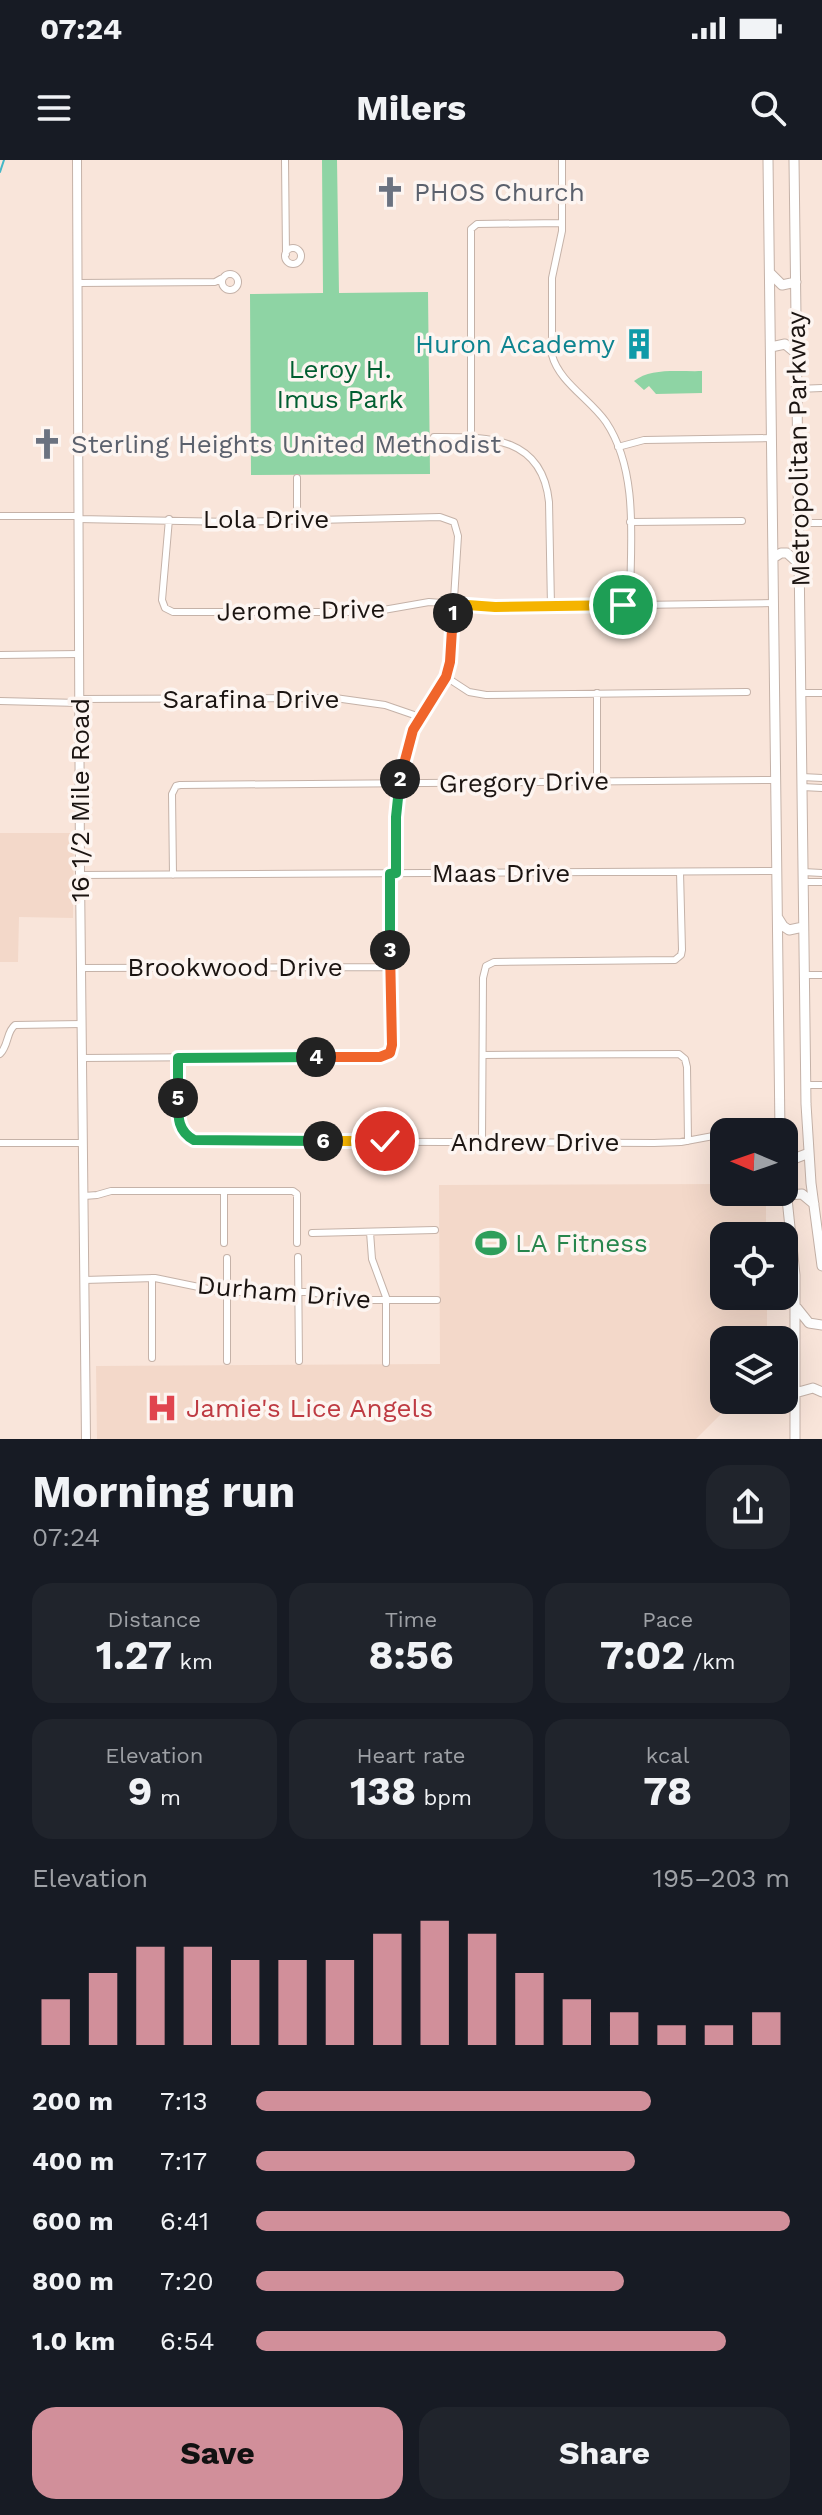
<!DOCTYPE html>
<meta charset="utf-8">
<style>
body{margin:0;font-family:"Work Sans",sans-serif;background:#20242c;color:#f1f3f6;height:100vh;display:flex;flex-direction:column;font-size:30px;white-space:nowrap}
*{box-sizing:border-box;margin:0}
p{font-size:26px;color:#9ea1a6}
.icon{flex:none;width:44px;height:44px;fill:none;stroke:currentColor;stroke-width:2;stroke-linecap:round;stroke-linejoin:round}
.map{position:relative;height:1279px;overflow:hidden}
.drawer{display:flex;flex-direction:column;background:#171b24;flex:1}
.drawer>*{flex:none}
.needle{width:52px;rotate:272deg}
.controls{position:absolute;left:710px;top:958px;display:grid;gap:16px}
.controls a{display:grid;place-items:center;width:88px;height:88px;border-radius:16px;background:#171b24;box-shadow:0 8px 32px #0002;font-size:40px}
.pin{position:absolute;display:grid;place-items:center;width:68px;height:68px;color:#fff;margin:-34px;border:4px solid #fff;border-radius:50%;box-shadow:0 2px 8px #0007}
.km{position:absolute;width:40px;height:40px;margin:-20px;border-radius:50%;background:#222;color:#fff;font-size:22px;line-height:40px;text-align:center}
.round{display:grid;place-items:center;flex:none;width:84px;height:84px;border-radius:24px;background:#20242c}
.headline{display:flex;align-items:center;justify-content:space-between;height:136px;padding:0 32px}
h1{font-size:44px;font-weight:700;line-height:60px}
.stats{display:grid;grid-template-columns:repeat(3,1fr);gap:12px;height:136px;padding:8px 32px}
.stats div{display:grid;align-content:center;border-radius:20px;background:#20242c;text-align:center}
.stats b{font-size:40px;font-weight:700}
.stats small{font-size:22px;font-weight:400}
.stats p{font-size:22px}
.chart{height:224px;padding:16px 32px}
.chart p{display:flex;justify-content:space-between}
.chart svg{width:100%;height:144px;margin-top:8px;stroke:#d18f9a;stroke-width:6}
.action{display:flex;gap:16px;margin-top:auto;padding:16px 32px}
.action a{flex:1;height:92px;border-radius:24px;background:#d18f9a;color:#111;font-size:32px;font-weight:700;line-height:92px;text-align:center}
.action a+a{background:#20242c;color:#f1f3f6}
ul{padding:0 32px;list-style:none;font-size:26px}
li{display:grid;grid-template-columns:128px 96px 1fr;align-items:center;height:60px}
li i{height:20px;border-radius:10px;background:#d18f9a}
.status{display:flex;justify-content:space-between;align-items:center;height:56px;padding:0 40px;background:#171b24;direction:ltr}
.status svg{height:22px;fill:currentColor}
header{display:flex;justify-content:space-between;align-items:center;height:104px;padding:0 32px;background:#171b24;font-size:36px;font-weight:700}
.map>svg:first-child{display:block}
.built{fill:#f3d8c9}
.green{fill:#8ed4a4}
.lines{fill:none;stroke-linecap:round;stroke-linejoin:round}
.stream{stroke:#45b7c6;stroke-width:2}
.street-casing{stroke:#c5b2a8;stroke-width:8}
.secondary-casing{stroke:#c5b2a8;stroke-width:10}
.primary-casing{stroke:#c5b2a8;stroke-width:11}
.street{stroke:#fff;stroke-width:6}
.secondary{stroke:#fff;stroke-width:8}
.primary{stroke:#fff;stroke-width:9}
.split-1-casing{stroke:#fff;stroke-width:16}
.split-2-casing{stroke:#fff;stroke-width:16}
.split-3-casing{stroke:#fff;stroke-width:16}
.split-4-casing{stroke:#fff;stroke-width:16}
.split-5-casing{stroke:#fff;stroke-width:16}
.split-6-casing{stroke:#fff;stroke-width:16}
.split-7-casing{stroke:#fff;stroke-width:16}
.split-1{stroke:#f5b400;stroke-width:10}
.split-2{stroke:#f0652b;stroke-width:10}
.split-3{stroke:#22a559;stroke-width:10}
.split-4{stroke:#f0652b;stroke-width:10}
.split-5{stroke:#22a559;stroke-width:10}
.split-6{stroke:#22a559;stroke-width:10}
.split-7{stroke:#f5b400;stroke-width:10}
.labels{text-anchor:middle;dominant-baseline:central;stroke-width:7;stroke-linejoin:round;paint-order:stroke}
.worship-label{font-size:26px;fill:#5b616d;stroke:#fdf5f1;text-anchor:start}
.culture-label{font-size:26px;fill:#0d838f;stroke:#fdf5f1;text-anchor:end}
.park-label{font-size:26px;fill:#015e31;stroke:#fdf5f1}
.street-label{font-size:26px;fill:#1b1411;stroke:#fdf5f1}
.leisure-label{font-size:26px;fill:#27864d;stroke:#fdf5f1;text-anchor:start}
.health-label{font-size:26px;fill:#be3a42;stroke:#fdf5f1;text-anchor:start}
</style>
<div class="status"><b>07:24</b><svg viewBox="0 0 49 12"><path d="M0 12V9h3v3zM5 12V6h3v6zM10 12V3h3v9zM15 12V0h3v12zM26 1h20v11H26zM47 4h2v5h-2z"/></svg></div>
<header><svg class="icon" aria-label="menu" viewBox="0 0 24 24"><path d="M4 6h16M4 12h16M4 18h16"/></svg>Milers<svg class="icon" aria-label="search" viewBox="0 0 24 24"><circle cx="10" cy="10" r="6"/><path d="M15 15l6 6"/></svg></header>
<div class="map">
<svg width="822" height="1279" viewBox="0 0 822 1279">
<rect width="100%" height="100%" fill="#f9e5da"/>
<path class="built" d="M 0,673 L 74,673 L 73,758 L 19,757 L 18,802 L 0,802 Z
M 724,1024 L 724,1032 L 766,1032 L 766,1076 L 724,1076 L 724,1136 L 767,1136 L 767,1180 L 724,1180 L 724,1240 L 735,1240 L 696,1279 L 97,1279 L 96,1206 L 440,1204 L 439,1025 Z"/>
<path class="green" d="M 322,0 L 337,0 L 339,133 L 428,132 L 430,314 L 251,315 L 250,134 L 323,133 Z
M 702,211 L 702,233 L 656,234 L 649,226 L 644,230 L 634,221 C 651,207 681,212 702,211 Z"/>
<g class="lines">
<path class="stream" d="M 0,12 L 4,0"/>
<defs>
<path id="street" d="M 285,0 L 286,94
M 562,0 L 562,71 L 552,118 L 552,195 C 559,222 590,239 606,262 C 640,313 630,386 630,445
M285 96a8 8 0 1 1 16 0a8 8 0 1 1-16 0Z
M222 122a8 8 0 1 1 16 0a8 8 0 1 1-16 0Z
M 78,123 L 215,122 L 224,117
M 797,229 L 822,228
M 434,277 C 487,277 542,275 549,342 L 551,446
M 471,277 L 471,69 L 477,64 L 562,63
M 618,287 L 644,280 L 772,278
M 297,318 L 297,360
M 0,356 L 78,356
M 78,359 L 233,362 L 440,357 L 454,362 L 458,376 L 450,502 C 444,529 422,548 412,572 C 393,616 396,667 396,713
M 169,359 L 162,440 L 165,448 L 173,452 L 372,452 L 429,442 L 495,447 L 774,443
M 630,362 L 742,361
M 799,363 L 822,363
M 0,495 L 79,494
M 446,517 L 469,532 L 486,535 L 747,532
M 597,533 L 597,621
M 801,533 L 822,533
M 79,539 L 335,538 L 385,545 L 420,557
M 0,541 L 79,543
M 802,617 L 822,618
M 802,627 L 822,628
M 803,712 L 822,713
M 80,715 L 777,711
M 173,715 L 172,634 L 176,626 L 180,625 L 776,620
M 803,722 L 822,722
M 81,808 L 390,807
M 804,815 L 822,815
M 0,894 C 9,885 6,872 15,865 L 82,864
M 483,895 L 679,894 L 685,899 L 687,907 L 688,981
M 82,898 L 386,896 L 392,885 L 390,714
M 178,898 C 178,924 167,971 198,981 L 654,983 L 681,982 L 724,974
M 806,925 L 822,925
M 482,982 L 483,818 L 486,806 L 494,802 L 675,800 L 681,795 L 682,790 L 680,712
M 0,983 L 83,983
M 84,1036 L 97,1035 L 111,1031 L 293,1031 L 297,1034 L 297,1083
M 370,1072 L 372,1099 L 386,1137 L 386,1203
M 312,1073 L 435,1070
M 224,1083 L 224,1031
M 298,1097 L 299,1201
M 84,1120 L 155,1118 L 223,1132 L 311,1132 L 351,1140 L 437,1140
M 152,1198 L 152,1118
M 227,1201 L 227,1098"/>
<path id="secondary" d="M 77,0 L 80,715 L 86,1279"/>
<path id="primary" d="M 768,0 L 780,972
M 794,0 L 806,944 L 811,1023 L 822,1106
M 770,113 L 782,125 L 796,122
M 771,187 L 785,184 L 797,194
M 773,398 L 781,393 L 787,393 L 799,404
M 778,758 L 783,766 L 789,770 L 803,767
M 784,991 L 796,998 L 809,993
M 784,1010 L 795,1115 L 795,1279
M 787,1035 L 802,1034 L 814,1044
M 797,1148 L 809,1163 L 822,1165
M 795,1233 L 813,1228 L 822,1232"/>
</defs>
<use href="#street" class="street-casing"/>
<use href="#secondary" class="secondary-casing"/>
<use href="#primary" class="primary-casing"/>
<use href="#street" class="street"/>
<use href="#secondary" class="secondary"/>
<use href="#primary" class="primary"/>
</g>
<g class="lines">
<defs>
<path id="split-1" d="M 453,453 L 454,444 L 495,447 L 623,445"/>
<path id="split-2" d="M 400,619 L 413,570 L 446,517 L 450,502 L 453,453"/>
<path id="split-3" d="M 390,790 L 390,714 L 396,713 L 396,657 L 400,619"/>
<path id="split-4" d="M 316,897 L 380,897 L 390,893 L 392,885 L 390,790"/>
<path id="split-5" d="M 178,938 L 178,898 L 316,897"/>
<path id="split-6" d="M 178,938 C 178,956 177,971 194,980 L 323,981"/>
<path id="split-7" d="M 323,981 L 385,981"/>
</defs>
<use href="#split-1" class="split-1-casing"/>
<use href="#split-2" class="split-2-casing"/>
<use href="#split-3" class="split-3-casing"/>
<use href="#split-4" class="split-4-casing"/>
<use href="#split-5" class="split-5-casing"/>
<use href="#split-6" class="split-6-casing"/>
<use href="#split-7" class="split-7-casing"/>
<use href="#split-1" class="split-1"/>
<use href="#split-2" class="split-2"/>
<use href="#split-3" class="split-3"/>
<use href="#split-4" class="split-4"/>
<use href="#split-5" class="split-5"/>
<use href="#split-6" class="split-6"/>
<use href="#split-7" class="split-7"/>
</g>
<defs>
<symbol id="church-bare" viewBox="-9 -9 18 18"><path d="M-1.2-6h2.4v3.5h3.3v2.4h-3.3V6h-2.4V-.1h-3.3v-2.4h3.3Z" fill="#6b7280" stroke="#fdf5f1" stroke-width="2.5" paint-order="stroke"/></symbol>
<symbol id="building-bare" viewBox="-9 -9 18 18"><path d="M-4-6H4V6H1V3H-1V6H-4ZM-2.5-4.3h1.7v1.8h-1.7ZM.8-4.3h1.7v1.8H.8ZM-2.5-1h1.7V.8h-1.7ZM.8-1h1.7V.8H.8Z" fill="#0f9aa8" stroke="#fdf5f1" stroke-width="2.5" paint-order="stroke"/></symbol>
<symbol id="stadium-bare" viewBox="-9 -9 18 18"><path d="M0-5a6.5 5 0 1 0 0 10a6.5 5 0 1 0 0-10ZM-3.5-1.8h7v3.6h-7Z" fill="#2e9e5b" stroke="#fdf5f1" stroke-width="2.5" paint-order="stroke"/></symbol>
<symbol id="hospital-bare" viewBox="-9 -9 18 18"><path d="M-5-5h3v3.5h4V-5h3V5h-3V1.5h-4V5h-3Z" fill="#e0444e" stroke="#fdf5f1" stroke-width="2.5" paint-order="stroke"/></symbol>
</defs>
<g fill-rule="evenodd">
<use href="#church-bare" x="368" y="10" width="44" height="44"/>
<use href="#building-bare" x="617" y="162" width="44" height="44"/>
<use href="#church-bare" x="25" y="262" width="44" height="44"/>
<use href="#stadium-bare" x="469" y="1061" width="44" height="44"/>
<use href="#hospital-bare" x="140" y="1226" width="44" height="44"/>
</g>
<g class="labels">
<g class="worship-label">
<text x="414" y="32">PHOS Church</text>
<text x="71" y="284">Sterling Heights United Methodist</text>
</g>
<g class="culture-label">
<text x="615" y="184">Huron Academy</text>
</g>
<g class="park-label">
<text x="340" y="209">Leroy H.<tspan x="340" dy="30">Imus Park</tspan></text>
</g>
<g class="street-label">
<text transform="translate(798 289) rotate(-91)">Metropolitan Parkway</text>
<text x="266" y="359">Lola Drive</text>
<text transform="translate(301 450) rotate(-1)">Jerome Drive</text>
<text x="251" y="539">Sarafina Drive</text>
<text transform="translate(524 622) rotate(-1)">Gregory Drive</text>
<text transform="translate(80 640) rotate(-90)">16 1/2 Mile Road</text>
<text x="501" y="713">Maas Drive</text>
<text x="235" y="807">Brookwood Drive</text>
<text x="535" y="982">Andrew Drive</text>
<text transform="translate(284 1132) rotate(5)">Durham Drive</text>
</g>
<g class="leisure-label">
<text x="515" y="1083">LA Fitness</text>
</g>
<g class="health-label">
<text x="186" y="1248">Jamie's Lice Angels</text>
</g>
</g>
</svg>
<div class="controls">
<a><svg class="needle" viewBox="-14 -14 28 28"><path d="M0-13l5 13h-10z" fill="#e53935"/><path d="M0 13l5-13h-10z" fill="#9ea1a6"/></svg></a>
<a><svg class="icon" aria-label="locate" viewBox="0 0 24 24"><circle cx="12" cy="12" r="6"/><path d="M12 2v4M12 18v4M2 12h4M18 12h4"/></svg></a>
<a><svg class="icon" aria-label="layers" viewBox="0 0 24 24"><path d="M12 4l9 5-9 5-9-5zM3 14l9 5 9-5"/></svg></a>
</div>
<div class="pin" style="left:623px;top:445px;background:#1e9e55"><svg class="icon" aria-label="arrive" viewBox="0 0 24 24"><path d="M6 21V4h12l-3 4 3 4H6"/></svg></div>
<div class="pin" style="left:385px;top:981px;background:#d93025"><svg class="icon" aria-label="check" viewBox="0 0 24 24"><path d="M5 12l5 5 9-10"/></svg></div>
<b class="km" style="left:453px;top:453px">1</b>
<b class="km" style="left:400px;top:619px">2</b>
<b class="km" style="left:390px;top:790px">3</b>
<b class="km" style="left:316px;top:897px">4</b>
<b class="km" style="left:178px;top:938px">5</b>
<b class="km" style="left:323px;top:981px">6</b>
</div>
<section class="drawer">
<div class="headline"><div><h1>Morning run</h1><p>07:24</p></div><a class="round"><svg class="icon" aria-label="share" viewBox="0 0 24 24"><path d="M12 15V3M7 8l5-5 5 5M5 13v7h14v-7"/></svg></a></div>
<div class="stats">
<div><p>Distance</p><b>1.27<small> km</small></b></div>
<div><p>Time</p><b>8:56</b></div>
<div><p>Pace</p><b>7:02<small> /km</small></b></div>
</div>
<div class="stats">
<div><p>Elevation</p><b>9<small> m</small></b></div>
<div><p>Heart rate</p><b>138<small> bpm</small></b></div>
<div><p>kcal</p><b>78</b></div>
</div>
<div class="chart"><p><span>Elevation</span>195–203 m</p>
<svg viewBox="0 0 160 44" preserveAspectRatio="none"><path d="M5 44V30M15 44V22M25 44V14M35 44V14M45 44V18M55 44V18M65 44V18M75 44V10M85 44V6M95 44V10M105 44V22M115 44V30M125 44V34M135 44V38M145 44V38M155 44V34"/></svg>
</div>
<ul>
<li><b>200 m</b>7:13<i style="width:74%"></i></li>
<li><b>400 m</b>7:17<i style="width:71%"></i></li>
<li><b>600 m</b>6:41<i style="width:100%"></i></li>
<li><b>800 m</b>7:20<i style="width:69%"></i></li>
<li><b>1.0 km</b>6:54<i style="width:88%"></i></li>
</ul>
<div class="action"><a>Save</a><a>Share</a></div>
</section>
